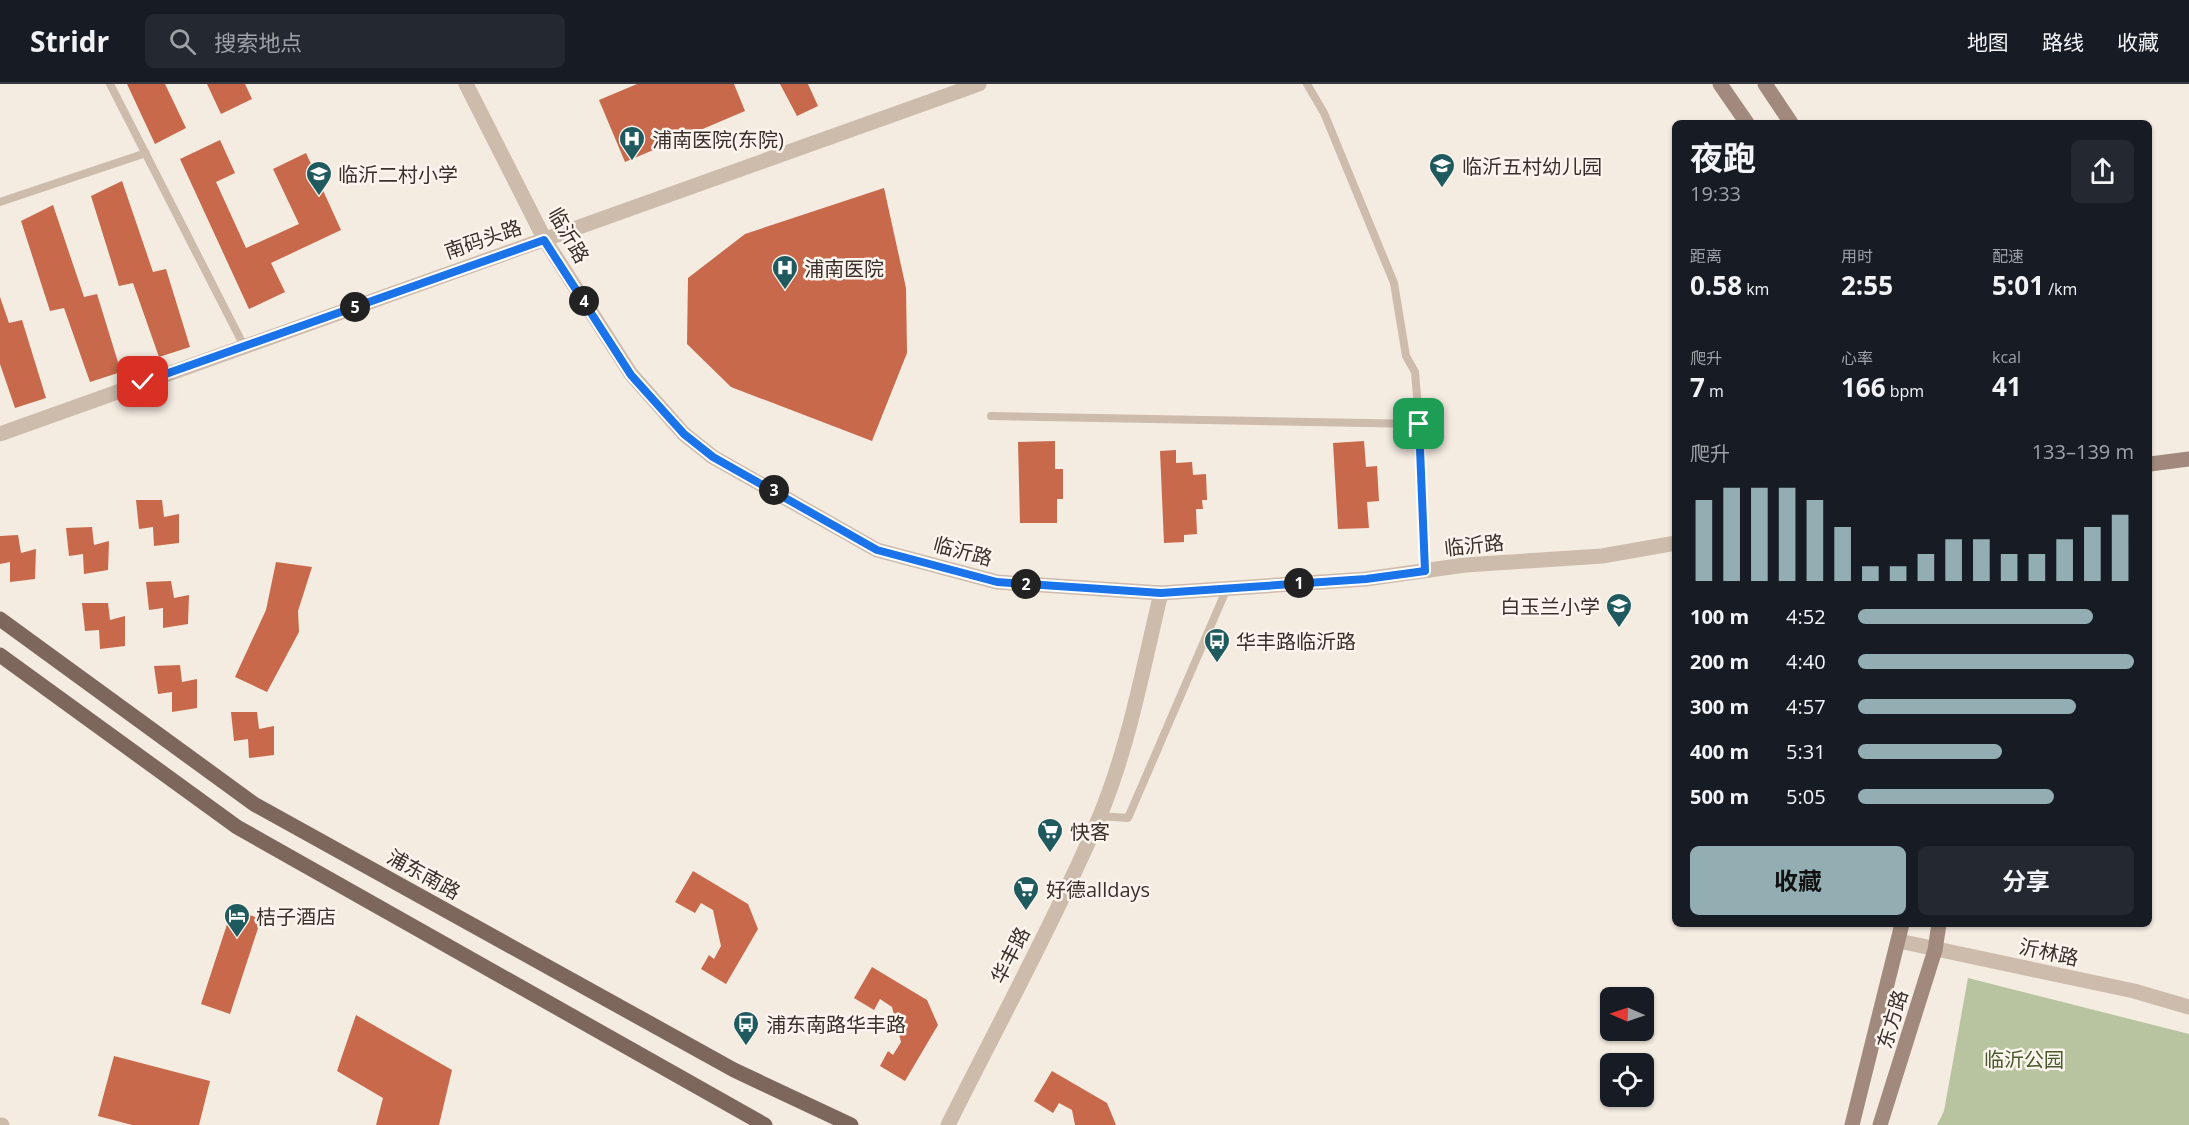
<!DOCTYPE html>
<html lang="zh">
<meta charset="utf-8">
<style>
body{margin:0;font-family:"Open Sans","Noto Sans SC",sans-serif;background:#242831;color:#f1f3f6;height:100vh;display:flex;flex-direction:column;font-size:22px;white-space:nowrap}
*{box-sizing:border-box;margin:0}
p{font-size:20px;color:#9ea1a6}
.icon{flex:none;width:33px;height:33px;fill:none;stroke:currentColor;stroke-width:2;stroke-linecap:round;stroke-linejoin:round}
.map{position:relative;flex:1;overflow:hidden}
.details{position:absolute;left:1672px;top:36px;width:480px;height:807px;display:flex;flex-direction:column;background:#171b24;border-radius:9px;box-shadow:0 2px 4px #0004}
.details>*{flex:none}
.needle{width:39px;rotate:272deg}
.fabs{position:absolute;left:1600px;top:903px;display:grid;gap:12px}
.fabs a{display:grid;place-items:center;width:54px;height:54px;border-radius:9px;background:#171b24;box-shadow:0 2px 4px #0004;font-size:30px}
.pin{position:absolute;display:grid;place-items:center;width:51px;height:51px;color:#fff;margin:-26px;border-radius:12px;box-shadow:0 3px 9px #0006}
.km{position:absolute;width:30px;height:30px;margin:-15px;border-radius:50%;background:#222;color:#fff;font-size:16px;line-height:30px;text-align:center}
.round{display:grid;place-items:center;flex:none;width:63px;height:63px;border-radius:9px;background:#242831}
.summary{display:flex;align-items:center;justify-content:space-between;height:102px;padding:0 18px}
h1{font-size:33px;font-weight:700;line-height:45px}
.metrics{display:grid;grid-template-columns:repeat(3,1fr);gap:9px;height:102px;padding:6px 18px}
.metrics div{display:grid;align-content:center}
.metrics b{font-size:26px;font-weight:700}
.metrics small{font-size:16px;font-weight:400}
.metrics p{font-size:16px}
.chart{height:168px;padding:12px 18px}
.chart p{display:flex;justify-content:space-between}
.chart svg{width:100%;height:108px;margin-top:6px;stroke:#92aeb2;stroke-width:6}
.cta{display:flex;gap:12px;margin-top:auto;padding:12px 18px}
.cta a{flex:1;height:69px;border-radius:9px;background:#92aeb2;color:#111;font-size:24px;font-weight:700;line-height:69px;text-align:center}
.cta a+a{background:#242831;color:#f1f3f6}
ul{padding:0 18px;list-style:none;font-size:20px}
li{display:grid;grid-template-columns:96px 72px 1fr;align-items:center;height:45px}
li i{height:15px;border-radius:8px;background:#92aeb2}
header{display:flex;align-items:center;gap:36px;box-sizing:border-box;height:84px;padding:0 30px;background:#171b24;border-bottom:2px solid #363941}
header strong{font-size:28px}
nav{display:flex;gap:33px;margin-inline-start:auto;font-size:21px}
.search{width:420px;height:54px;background:#242831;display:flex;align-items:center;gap:15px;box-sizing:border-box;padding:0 21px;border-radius:9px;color:#9ea1a6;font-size:22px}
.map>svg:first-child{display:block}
.green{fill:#b8c4a0}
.building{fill:#c8694b}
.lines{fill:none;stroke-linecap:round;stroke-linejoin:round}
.service{stroke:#cdbbac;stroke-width:8}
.minor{stroke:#cdbbac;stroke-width:15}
.tertiary{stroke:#cdbbac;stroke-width:15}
.secondary{stroke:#a18a7d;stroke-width:15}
.primary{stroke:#7d675c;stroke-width:15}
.route-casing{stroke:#fff;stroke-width:12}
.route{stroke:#1a73e8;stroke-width:8}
.labels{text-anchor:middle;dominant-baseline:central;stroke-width:5;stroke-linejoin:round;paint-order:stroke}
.poi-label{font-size:20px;fill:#3b302b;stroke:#fbf5ee;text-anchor:start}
.street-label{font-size:20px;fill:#3b302b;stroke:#fbf5ee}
.park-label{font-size:20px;fill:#4a5a2e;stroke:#fbf5ee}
</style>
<header>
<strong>Stridr</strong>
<div class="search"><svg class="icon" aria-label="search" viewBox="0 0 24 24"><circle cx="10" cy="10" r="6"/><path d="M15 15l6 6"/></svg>搜索地点</div>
<nav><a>地图</a><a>路线</a><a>收藏</a></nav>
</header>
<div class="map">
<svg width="2189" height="1041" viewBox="0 0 2189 1041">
<rect width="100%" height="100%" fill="#f4ebe1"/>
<path class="green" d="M 1968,894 L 2189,950 L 2189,1041 L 1937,1041 L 1944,1027 Z"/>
<path class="building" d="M 127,0 L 165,0 L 186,44 L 155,60 Z
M 207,0 L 245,0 L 252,15 L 221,30 Z
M 637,0 L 734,0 L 745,27 L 625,78 L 599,16 Z
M 780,0 L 808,0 L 818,22 L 797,32 Z
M 220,56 L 235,89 L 216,98 L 246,164 L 299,140 L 273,85 L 306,69 L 341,146 L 271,179 L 285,208 L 249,225 L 180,75 Z
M 122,97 L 153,188 L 166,185 L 190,263 L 159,273 L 133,199 L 119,202 L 91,112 Z
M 884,104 L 906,204 L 907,269 L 872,357 L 731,303 L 687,260 L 688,194 L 745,150 Z
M 53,121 L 84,213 L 97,210 L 121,288 L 90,298 L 64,224 L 50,227 L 21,137 Z
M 0,213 L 9,239 L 22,236 L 46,314 L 15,324 L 0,280 Z
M 1055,357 L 1055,385 L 1063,385 L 1063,415 L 1057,415 L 1057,439 L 1020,439 L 1018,358 Z
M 1364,357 L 1366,383 L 1377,382 L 1379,417 L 1367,418 L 1369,444 L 1338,445 L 1333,359 Z
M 1176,366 L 1176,379 L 1192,378 L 1193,391 L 1206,390 L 1207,416 L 1202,416 L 1203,425 L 1196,425 L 1197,450 L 1184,451 L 1184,458 L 1164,459 L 1160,367 Z
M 136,416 L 162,416 L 164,433 L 179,430 L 179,459 L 154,462 L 153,443 L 139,445 Z
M 92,443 L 94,461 L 109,457 L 108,486 L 84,490 L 83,470 L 69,472 L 66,444 Z
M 18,451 L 21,469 L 36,465 L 35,495 L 10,498 L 10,478 L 0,480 L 0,452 Z
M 276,478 L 312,483 L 298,527 L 299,548 L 267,608 L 235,593 L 266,526 Z
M 171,497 L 174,514 L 189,511 L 188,540 L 163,544 L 163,524 L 149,526 L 146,498 Z
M 82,519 L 108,519 L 110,536 L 125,532 L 125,562 L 100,565 L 99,546 L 85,547 Z
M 180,581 L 182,598 L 197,595 L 197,624 L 172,628 L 172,608 L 158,610 L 154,582 Z
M 231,628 L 257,628 L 259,645 L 274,642 L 274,671 L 249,674 L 248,655 L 234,657 Z
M 693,787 L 748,820 L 758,845 L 726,900 L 701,885 L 709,871 L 714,875 L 721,862 L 713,826 L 701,819 L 695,829 L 675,818 Z
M 232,825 L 261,835 L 230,930 L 201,920 Z
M 872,883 L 927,916 L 938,941 L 905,997 L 880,982 L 888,967 L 893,971 L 901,958 L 892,923 L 880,915 L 874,926 L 854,914 Z
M 356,931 L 452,986 L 439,1041 L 376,1041 L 383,1014 L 337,987 Z
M 114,972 L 210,997 L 199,1041 L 132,1041 L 98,1032 Z
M 1052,987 L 1107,1019 L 1116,1041 L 1075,1041 L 1072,1026 L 1059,1019 L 1053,1029 L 1034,1017 Z"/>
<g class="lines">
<path class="service" d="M 110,0 L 244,262
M 1307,0 L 1324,29 L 1394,199 L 1406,272 L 1415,288 L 1421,361 L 1425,487
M 0,118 L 146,69
M 991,332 L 1420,340
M 1099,732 L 1128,734 L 1227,504"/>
<path class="minor" d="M 1899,857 L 2134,907 L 2189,923
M 0,1041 L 2,1041
M 948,1041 C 999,939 1054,838 1099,734 C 1129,662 1143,584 1161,509"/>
<path class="tertiary" d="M 466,0 L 545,156 L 631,290 L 684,350 L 713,373 L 877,466 L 997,498 L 1161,509 L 1366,495 L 1465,481 L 1602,472 L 1676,459
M 0,350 L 979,0"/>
<path class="secondary" d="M 1720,0 L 1747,39
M 1765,0 L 1791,39
M 2150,380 L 2189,375
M 1852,1041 L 1902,840
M 1880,1041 L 1935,866 L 1939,840"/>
<path class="primary" d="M 0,535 L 254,720 L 734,986 L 851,1041
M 0,571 L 237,743 L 765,1041"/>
</g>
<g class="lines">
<defs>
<path id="route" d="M 143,298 L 544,156 L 631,291 L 684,350 L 713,373 L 877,466 L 997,498 L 1161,509 L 1366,495 L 1425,487 L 1419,340"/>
</defs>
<use href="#route" class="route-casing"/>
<use href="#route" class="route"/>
</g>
<defs>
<symbol id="hospital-pin" viewBox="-11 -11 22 30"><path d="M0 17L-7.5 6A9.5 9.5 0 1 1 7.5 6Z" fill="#1f5a5e" stroke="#fbf5ee"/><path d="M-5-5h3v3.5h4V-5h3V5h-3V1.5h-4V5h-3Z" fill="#fff"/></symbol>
<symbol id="school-pin" viewBox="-11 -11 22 30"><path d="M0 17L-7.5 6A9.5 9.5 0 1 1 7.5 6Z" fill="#1f5a5e" stroke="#fbf5ee"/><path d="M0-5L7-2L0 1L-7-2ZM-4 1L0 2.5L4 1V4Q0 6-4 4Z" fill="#fff"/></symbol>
<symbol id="bus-pin" viewBox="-11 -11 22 30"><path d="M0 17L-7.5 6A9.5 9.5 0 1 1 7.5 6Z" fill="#1f5a5e" stroke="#fbf5ee"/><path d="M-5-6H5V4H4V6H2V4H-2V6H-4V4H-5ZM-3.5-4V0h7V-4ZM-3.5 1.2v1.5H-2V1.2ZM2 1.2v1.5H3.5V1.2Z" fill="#fff"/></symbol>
<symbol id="supermarket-pin" viewBox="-11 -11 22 30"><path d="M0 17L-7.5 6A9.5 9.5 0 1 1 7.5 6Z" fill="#1f5a5e" stroke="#fbf5ee"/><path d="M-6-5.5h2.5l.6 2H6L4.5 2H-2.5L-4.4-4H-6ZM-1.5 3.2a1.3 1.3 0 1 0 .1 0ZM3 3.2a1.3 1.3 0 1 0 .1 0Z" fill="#fff"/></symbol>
<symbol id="hotel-pin" viewBox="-11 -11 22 30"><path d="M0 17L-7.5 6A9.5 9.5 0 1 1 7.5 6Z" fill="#1f5a5e" stroke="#fbf5ee"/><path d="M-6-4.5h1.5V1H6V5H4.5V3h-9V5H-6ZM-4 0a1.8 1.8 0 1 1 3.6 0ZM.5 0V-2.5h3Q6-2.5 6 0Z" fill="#fff"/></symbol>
</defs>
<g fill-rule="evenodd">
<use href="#hospital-pin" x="617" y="40" width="30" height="40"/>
<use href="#school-pin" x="1427" y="67" width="30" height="40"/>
<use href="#school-pin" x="304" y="75" width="30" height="40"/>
<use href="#hospital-pin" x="770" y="169" width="30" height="40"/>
<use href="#school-pin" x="1604" y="507" width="30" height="40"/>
<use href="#bus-pin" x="1202" y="542" width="30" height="40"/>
<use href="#supermarket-pin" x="1035" y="732" width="30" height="40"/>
<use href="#supermarket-pin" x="1011" y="790" width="30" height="40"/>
<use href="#hotel-pin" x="222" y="817" width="30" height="40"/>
<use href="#bus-pin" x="731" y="925" width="30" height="40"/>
</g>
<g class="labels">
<g class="poi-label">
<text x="652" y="55">浦南医院(东院)</text>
<text x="1462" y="82">临沂五村幼儿园</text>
<text x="338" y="90">临沂二村小学</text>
<text x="804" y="184">浦南医院</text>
<text x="1600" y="522" text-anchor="end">白玉兰小学</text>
<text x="1236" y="557">华丰路临沂路</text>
<text x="1070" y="747">快客</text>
<text x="1046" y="805">好德alldays</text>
<text x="256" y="832">桔子酒店</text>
<text x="766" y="940">浦东南路华丰路</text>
</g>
<g class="street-label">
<text transform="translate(569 151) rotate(60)">临沂路</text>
<text transform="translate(483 155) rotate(-19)">南码头路</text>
<text transform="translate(1474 461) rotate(-6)">临沂路</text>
<text transform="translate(963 467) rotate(15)">临沂路</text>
<text transform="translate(424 790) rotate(29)">浦东南路</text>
<text transform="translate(2049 868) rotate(12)">沂林路</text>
<text transform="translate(1010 871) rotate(-63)">华丰路</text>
<text transform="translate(1892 935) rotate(-73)">东方路</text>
</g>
<g class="park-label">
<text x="2024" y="975">临沂公园</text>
</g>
</g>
</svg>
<div class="fabs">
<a><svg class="needle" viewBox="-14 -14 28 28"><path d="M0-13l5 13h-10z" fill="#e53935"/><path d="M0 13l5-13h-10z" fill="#9ea1a6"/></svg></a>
<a><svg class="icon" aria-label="locate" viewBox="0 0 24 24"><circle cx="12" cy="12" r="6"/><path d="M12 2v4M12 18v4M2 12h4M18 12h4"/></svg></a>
</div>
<div class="pin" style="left:1419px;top:340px;background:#1e9e55"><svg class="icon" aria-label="arrive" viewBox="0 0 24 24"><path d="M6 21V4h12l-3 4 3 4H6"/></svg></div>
<div class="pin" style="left:143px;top:298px;background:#d93025"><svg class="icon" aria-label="check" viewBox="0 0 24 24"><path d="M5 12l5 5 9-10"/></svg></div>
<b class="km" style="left:1299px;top:499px">1</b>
<b class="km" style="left:1026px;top:500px">2</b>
<b class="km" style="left:774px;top:406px">3</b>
<b class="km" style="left:584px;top:217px">4</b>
<b class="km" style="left:355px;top:223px">5</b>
<section class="details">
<div class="summary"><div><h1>夜跑</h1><p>19:33</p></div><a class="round"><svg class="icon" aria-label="share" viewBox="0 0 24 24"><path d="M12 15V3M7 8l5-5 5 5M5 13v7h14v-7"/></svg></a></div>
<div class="metrics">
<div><p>距离</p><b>0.58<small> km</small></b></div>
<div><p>用时</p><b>2:55</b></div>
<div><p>配速</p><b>5:01<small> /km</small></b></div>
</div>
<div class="metrics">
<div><p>爬升</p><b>7<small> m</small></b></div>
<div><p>心率</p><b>166<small> bpm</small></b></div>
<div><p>kcal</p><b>41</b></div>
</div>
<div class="chart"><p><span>爬升</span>133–139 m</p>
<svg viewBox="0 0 160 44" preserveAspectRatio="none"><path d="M5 44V11M15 44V6M25 44V6M35 44V6M45 44V11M55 44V22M65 44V38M75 44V38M85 44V33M95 44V27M105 44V27M115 44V33M125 44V33M135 44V27M145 44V22M155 44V17"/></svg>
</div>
<ul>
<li><b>100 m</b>4:52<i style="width:85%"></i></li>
<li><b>200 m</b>4:40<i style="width:100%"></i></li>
<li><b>300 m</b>4:57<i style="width:79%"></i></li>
<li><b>400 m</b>5:31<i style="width:52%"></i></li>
<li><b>500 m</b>5:05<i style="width:71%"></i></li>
</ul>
<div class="cta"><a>收藏</a><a>分享</a></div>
</section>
</div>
